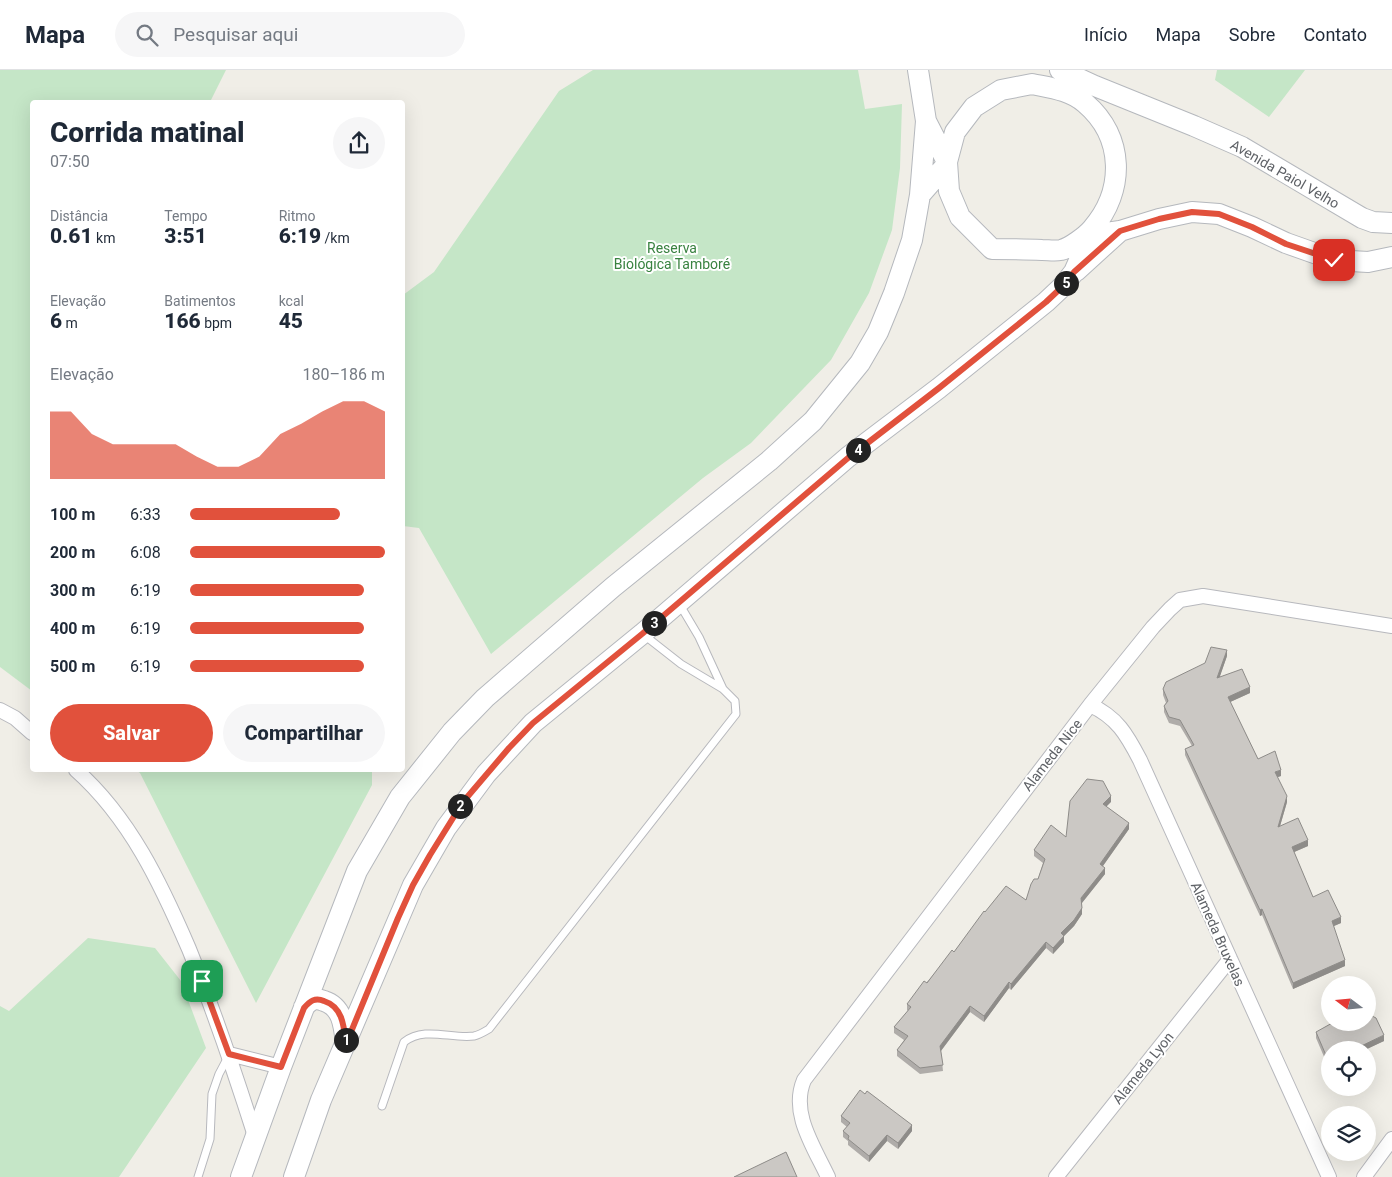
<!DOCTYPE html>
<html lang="pt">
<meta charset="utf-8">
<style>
body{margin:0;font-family:Roboto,sans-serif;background:#f6f6f7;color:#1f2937;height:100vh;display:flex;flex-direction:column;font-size:19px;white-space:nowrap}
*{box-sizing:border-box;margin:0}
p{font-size:16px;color:#747a83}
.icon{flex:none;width:28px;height:28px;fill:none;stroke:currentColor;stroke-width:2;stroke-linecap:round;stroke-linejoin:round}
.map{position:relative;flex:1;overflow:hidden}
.sheet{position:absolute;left:30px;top:30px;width:375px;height:672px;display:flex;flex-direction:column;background:#fff;border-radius:5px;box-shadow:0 5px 20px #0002}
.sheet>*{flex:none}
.needle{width:32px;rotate:286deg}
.fabs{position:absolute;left:1321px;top:906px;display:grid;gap:10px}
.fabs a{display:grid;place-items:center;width:55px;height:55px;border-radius:50%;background:#fff;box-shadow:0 5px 20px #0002;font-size:25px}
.pin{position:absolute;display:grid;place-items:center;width:42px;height:42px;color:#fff;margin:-21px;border-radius:10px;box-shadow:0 2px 8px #0006}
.km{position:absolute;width:25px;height:25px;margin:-12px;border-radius:50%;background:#222;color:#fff;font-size:14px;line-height:25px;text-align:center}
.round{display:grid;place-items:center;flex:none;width:52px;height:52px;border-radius:26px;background:#f6f6f7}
.summary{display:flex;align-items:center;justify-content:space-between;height:85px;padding:0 20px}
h1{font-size:28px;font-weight:800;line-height:38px}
.metrics{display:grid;grid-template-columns:repeat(3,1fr);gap:8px;height:85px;padding:5px 20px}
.metrics div{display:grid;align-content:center}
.metrics b{font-size:21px;font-weight:800}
.metrics small{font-size:14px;font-weight:400}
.metrics p{font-size:14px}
.chart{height:140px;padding:10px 20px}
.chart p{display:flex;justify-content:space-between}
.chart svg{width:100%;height:90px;margin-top:5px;fill:#e1513c;opacity:.7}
.cta{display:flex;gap:10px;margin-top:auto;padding:10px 20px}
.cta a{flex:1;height:58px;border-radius:30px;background:#e1513c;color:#fff;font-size:20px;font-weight:800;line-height:58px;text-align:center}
.cta a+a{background:#f6f6f7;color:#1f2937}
ul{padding:0 20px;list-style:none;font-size:16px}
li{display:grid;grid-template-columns:80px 60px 1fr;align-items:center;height:38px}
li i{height:12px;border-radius:6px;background:#e1513c}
header{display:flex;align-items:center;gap:30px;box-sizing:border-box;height:70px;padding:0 25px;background:#fff;border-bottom:1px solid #e0e1e3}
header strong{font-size:24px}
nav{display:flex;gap:28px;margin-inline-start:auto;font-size:18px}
.search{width:350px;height:45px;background:#f6f6f7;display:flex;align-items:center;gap:12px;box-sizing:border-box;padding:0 18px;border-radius:28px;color:#747a83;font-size:19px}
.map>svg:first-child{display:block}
.green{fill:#c5e6c7}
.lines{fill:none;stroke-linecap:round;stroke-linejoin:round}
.lane-casing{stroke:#b7b8bd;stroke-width:9}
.street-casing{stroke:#b7b8bd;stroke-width:16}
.secondary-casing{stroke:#b5b8bd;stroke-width:22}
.lane{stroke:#fff;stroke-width:7}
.street{stroke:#fff;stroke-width:14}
.secondary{stroke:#fff;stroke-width:20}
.wall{fill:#afaca9}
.shaded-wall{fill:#8e8c89}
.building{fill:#cbc8c4;stroke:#8e8c89}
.route-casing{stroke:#fff;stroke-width:10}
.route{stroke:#e1513c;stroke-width:6}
.labels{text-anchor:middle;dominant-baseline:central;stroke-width:4;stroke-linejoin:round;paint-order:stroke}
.street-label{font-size:14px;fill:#5e6166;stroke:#fff}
.park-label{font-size:14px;fill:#398240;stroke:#fff}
</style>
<header>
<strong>Mapa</strong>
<div class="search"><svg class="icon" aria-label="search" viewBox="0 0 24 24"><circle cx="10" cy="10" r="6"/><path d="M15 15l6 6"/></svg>Pesquisar aqui</div>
<nav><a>Início</a><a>Mapa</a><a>Sobre</a><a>Contato</a></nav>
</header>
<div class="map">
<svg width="1392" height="1107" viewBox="0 0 1392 1107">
<rect width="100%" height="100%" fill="#f0eee7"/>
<path class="green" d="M 0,0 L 226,0 L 210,32 L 32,32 L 32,621 L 0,597 Z
M 593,0 L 858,0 L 865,39 L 902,34 L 900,98 L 892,160 L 869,223 L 831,290 L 751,373 L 703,408 L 491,584 L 419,458 L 403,456 L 403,225 L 434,202 L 559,21 Z
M 1217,0 L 1305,0 L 1269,47 L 1215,10 Z
M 136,700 L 372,700 L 372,715 L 256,933 L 140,703 Z
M 88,868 L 155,878 L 181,911 L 206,978 L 119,1107 L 0,1107 L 0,936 L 9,941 Z"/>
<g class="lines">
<defs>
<path id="lane" d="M 680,535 L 699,567 L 723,619
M 382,1036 L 404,972 C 425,956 450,969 474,966 C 479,965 484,962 489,959 L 736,644 L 735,631 L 723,619 L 681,594 L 644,565
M 198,1107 L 210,1069 L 212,1024 L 219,1004 L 228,987"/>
<path id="street" d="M 1090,635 C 1117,647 1127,665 1140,690 L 1329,1107
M 0,640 L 15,648 L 32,663
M 76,700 C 130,748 161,814 189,879 C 214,941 235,1003 255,1066
M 229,984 L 281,997
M 828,1107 C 814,1077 790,1043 804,1010 L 1090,635 L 1153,557 L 1170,539 L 1180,530 L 1203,526 L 1392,556
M 1056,1107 L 1230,889
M 1364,1107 L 1392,1069"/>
<path id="secondary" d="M 918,0 L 926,51 L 947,92
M 1060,0 L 1095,16 L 1194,56 L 1242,77 L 1362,148 L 1373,152 L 1392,153
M 1032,14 C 1051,18 1070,20 1085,33 C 1125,67 1125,121 1092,159 C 1086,166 1070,178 1061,180 C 1055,181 1048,180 1042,180 C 1025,179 1009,179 992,179 L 960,147 L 949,121 L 947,92 L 955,62 L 974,37 L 1001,20 Z
M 920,125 L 926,51
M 1086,166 L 1120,161 L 1159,149 L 1192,142 L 1219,144 L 1252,157 L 1286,173 L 1334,190 L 1368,192 L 1392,187
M 1076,201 L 1120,161
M 304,937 C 310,930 315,927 324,931 C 343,937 344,957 346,974
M 241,1107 L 281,997 L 357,801 L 400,727 L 452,662 L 485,628 L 613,517 L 769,391 L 813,351 L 860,293 L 878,262 L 894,223 L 912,170 L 920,125 L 947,94
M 294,1107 L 321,1030 L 413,815 L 446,758 L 486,704 L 533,653 L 642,564 L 848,387 L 939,318 L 1046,232 L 1063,216 L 1074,202 L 1082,184 L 1085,167"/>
</defs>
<use href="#lane" class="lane-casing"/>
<use href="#street" class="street-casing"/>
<use href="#secondary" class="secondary-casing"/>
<use href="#lane" class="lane"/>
<use href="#street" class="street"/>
<use href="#secondary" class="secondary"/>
</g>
<path class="wall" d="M 1227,586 L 1219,608 L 1250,623 L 1230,632 L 1258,689 L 1281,706 L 1277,707 L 1287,732 L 1280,756 L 1308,776 L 1294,782 L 1313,827 L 1341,853 L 1333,856 L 1345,896 L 1293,919 L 1262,845 L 1260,846 L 1185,685 L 1185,679 L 1192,676 L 1180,656 L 1169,653 L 1164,642 L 1164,636 L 1166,633 L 1163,625 L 1163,619 Z
M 1111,732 L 1106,736 L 1129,759 L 1103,796 L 1105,804 L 1082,833 L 1082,844 L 1074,856 L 1064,866 L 1064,872 L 1053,884 L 1046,878 L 1011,920 L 1009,918 L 984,952 L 970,942 L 941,981 L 943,1001 L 920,1004 L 897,986 L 897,980 L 904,970 L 894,963 L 894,957 L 908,941 L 907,940 L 907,934 L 954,882 L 985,842 L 1026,830 L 1038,809 L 1043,793 L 1034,786 L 1034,780 L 1066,767 Z
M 1316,962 L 1384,971 L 1328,996 L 1316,968 Z
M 865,1024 L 912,1061 L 898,1079 L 887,1071 L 869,1092 L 848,1075 L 848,1071 L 843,1067 L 843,1061 L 847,1057 L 841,1052 L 841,1046 Z"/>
<path class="shaded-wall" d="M 1227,580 L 1227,586 L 1217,615 L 1217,608 Z
M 1250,617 L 1250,623 L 1228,633 L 1228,627 Z
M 1281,700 L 1281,706 L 1275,708 L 1275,702 Z
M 1111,726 L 1111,732 L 1103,740 L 1103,734 Z
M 1287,726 L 1287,732 L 1278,763 L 1278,757 Z
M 1129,753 L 1129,759 L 1100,800 L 1100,794 Z
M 1308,770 L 1308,776 L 1292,783 L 1292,777 Z
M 1105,798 L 1105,804 L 1081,834 L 1081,828 Z
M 1082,838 L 1082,844 L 1074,856 L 1064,866 L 1064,872 L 1053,884 L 1053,878 L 1061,863 Z
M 1262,839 L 1262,845 L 1260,846 L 1260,840 Z
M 1341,847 L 1341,853 L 1332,857 L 1332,851 Z
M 1046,872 L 1046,878 L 1011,920 L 1011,914 Z
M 1345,890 L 1345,896 L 1293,919 L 1293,913 Z
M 1009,912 L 1009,918 L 984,952 L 984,946 Z
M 970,936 L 970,942 L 940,982 L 940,976 Z
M 1384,965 L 1384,971 L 1365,980 L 1353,980 Z
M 1330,989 L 1330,995 L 1328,996 L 1328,990 Z
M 912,1055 L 912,1061 L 898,1079 L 898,1073 Z
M 887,1065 L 887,1071 L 869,1092 L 869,1086 Z"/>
<path class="building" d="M 1211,577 L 1227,580 L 1217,608 L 1242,599 L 1250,617 L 1228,627 L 1258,689 L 1275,681 L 1281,700 L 1275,702 L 1287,726 L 1278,757 L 1298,748 L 1308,770 L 1292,777 L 1313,827 L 1328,820 L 1341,847 L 1332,851 L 1345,890 L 1293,913 L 1262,839 L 1260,840 L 1185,679 L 1194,675 L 1180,650 L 1169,647 L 1164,636 L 1168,631 L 1163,619 L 1166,612 L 1205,593 Z
M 1087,709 L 1103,711 L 1111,726 L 1103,734 L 1129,753 L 1100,794 L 1105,798 L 1081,828 L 1082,838 L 1074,850 L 1061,863 L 1064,866 L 1053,878 L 1046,872 L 1011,914 L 1009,912 L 984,946 L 970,936 L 940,976 L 943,995 L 920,998 L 897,980 L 908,966 L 894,957 L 911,937 L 907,934 L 924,911 L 927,913 L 952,880 L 954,882 L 984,841 L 985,842 L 1006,816 L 1026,830 L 1031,814 L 1034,809 L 1038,809 L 1045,789 L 1034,780 L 1051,755 L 1066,767 L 1070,731 Z
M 1368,944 L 1376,948 L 1384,965 L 1353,980 L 1330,980 L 1330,989 L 1328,990 L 1316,962 L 1334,952 L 1368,952 Z
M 860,1020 L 865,1024 L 867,1021 L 912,1055 L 898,1073 L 887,1065 L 869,1086 L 848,1069 L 849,1066 L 843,1061 L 850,1053 L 841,1046 Z
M 786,1082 L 797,1107 L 734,1107 Z"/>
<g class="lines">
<defs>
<path id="route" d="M 202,911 L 229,984 L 281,997 L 304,938 C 310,931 315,927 324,931 C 343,937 344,957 346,974 L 398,848 L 413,815 L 430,785 L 463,732 L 509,678 L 533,653 L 642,564 L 848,388 L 939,318 L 1046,232 L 1063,216 L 1074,202 L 1120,161 L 1159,149 L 1192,142 L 1219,144 L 1252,157 L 1286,174 L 1334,190"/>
</defs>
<use href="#route" class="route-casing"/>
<use href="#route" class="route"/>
</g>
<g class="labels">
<g class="street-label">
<text transform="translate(1285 104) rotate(30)">Avenida Paiol Velho</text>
<text transform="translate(1052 685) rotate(-52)">Alameda Nice</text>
<text transform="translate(1218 864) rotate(66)">Alameda Bruxelas</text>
<text transform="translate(1143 998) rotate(-51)">Alameda Lyon</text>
</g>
<g class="park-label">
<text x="672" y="178">Reserva<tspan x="672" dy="16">Biológica Tamboré</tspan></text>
</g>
</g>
</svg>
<div class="fabs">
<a><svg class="needle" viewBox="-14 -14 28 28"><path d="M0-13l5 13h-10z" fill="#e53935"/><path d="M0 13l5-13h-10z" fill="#747a83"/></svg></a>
<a><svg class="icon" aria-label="locate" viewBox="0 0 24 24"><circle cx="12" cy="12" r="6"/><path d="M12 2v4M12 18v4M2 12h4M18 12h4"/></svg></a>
<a><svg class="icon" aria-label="layers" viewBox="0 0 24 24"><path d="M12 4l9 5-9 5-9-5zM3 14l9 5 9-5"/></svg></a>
</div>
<div class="pin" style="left:202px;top:911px;background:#1e9e55"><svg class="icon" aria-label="arrive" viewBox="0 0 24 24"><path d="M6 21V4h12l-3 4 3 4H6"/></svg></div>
<div class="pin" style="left:1334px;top:190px;background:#d93025"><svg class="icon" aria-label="check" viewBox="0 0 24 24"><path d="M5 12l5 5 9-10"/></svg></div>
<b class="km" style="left:346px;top:970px">1</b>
<b class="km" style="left:460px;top:736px">2</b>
<b class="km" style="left:654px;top:553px">3</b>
<b class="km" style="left:858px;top:380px">4</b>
<b class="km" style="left:1066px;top:213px">5</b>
<section class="sheet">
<div class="summary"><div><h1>Corrida matinal</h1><p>07:50</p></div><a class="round"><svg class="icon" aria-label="share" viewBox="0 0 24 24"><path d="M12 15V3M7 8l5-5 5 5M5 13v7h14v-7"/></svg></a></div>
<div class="metrics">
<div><p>Distância</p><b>0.61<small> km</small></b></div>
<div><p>Tempo</p><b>3:51</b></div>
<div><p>Ritmo</p><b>6:19<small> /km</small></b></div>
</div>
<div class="metrics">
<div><p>Elevação</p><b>6<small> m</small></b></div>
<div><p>Batimentos</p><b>166<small> bpm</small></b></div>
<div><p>kcal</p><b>45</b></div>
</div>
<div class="chart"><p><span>Elevação</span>180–186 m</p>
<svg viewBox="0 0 160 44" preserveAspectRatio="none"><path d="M0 44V11L10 11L20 22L30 27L40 27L50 27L60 27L70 33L80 38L90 38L100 33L110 22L120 17L130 11L140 6L150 6L160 11V44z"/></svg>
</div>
<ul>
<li><b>100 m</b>6:33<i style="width:77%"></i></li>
<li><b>200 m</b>6:08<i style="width:100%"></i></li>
<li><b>300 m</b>6:19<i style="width:89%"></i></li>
<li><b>400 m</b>6:19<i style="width:89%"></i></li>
<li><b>500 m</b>6:19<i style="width:89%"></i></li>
</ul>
<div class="cta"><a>Salvar</a><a>Compartilhar</a></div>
</section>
</div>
